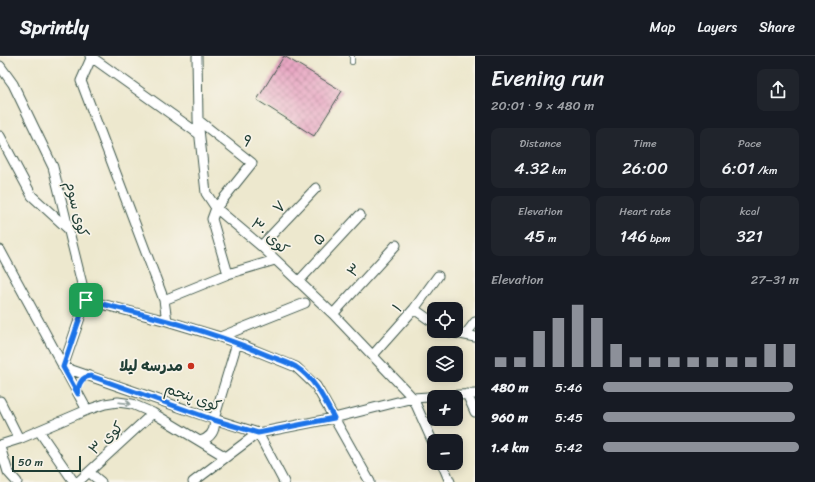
<!DOCTYPE html>
<meta charset="utf-8">
<style>
body{margin:0;font-family:Sriracha,"Playpen Sans Arabic",sans-serif;background:#20242c;color:#f1f3f6;height:100vh;display:flex;flex-direction:column;font-size:15px;white-space:nowrap}
*{box-sizing:border-box;margin:0}
p{font-size:13px;color:#9ea1a6}
.icon{flex:none;width:22px;height:22px;fill:none;stroke:currentColor;stroke-width:2;stroke-linecap:round;stroke-linejoin:round}
.map{position:relative;flex:1;overflow:hidden}
.panel{display:flex;flex-direction:column;background:#171b24;width:340px}
.panel>*{flex:none}
.fabs{position:absolute;left:427px;top:246px;display:grid;gap:8px}
.fabs a{display:grid;place-items:center;width:36px;height:36px;border-radius:8px;background:#171b24;box-shadow:0 2px 10px #0003;font-size:20px}
.scale{position:absolute;left:12px;bottom:10px;width:69px;box-sizing:border-box;padding-left:4px;border:2px solid #1f3d34;border-top:0;font-size:11px;line-height:14px;white-space:nowrap;color:#1f3d34;-webkit-text-stroke:3px #f7f3e8;paint-order:stroke}
.pin{position:absolute;display:grid;place-items:center;width:34px;height:34px;color:#fff;margin:-17px;border-radius:8px;box-shadow:0 2px 6px #0006}
.round{display:grid;place-items:center;flex:none;width:42px;height:42px;border-radius:8px;background:#20242c}
.overview{display:flex;align-items:center;justify-content:space-between;height:68px;padding:0 16px}
h1{font-size:22px;font-weight:600;line-height:30px}
.stats{display:grid;grid-template-columns:repeat(3,1fr);gap:6px;height:68px;padding:4px 16px}
.stats div{display:grid;align-content:center;border-radius:8px;background:#20242c;text-align:center}
.stats b{font-size:17px;font-weight:600}
.stats small{font-size:11px;font-weight:400}
.stats p{font-size:11px}
.chart{height:112px;padding:8px 16px}
.chart p{display:flex;justify-content:space-between}
.chart svg{width:100%;height:72px;margin-top:4px;stroke:#8c9099;stroke-width:6}
ul{padding:0 16px;list-style:none;font-size:13px}
li{display:grid;grid-template-columns:64px 48px 1fr;align-items:center;height:30px}
li i{height:10px;border-radius:5px;background:#8c9099}
header{display:flex;align-items:center;gap:24px;box-sizing:border-box;height:56px;padding:0 20px;background:#171b24;border-bottom:1px solid #363941}
header strong{font-size:19px}
nav{display:flex;gap:22px;margin-inline-start:auto;font-size:14px}
main{display:flex;flex:1;min-height:0}
.map>svg:first-child{display:block}
.building{fill:url(#building-cross-hatch)}
.lines{fill:none;stroke-linecap:round;stroke-linejoin:round}
.lane-casing{stroke:#3e574b;stroke-width:6}
.street-casing{stroke:#3e574b;stroke-width:11}
.lane{stroke:#fff;stroke-width:4.5}
.street{stroke:#fff;stroke-width:9}
.oneway{stroke:#8f9e9a}
.route-casing{stroke:#fff;stroke-width:8}
.route{stroke:#1a73e8;stroke-width:5}
.poi-dot{fill:#c8321e;stroke:#f7f3e8;stroke-width:1.5}
.labels{text-anchor:middle;dominant-baseline:central;stroke-width:3.5;stroke-linejoin:round;paint-order:stroke}
.street-label{font-size:15px;fill:#1f3d34;stroke:#f7f3e8}
.poi-label{font-size:15px;font-weight:bold;fill:#1f3d34;stroke:#f7f3e8;text-anchor:end}
</style>
<header>
<strong>Sprintly</strong>
<nav><a>Map</a><a>Layers</a><a>Share</a></nav>
</header>
<main>
<div class="map">
<svg width="475" height="426" viewBox="0 0 475 426">
<defs>
<pattern id="building-cross-hatch" width="8" height="8" patternUnits="userSpaceOnUse"><rect width="8" height="8" fill="#e8a7c3"/><path d="M0 0l8 8M0 8l8-8" fill="none" stroke="#bb899f"/></pattern>
</defs>
<rect width="100%" height="100%" fill="#f7f3e8"/>
<filter id="ink" filterUnits="userSpaceOnUse"><feTurbulence type="fractalNoise" baseFrequency=".025" numOctaves="2"/><feDisplacementMap in="SourceGraphic" scale="8" xChannelSelector="R" yChannelSelector="G"/><feConvolveMatrix kernelMatrix="1 2 1 2 8 2 1 2 1" color-interpolation-filters="sRGB"/></filter>
<filter id="wash" filterUnits="userSpaceOnUse"><feTurbulence type="fractalNoise" baseFrequency=".012" numOctaves="4" result="noise"/><feDisplacementMap in="SourceGraphic" scale="16" xChannelSelector="R" yChannelSelector="G"/><feGaussianBlur stdDeviation="0.9" result="paint"/><feColorMatrix in="noise" values="0 0 0 0 0 0 0 0 0 0 0 0 0 0 0 0 0 1.4 0 .05"/><feComposite in="paint" operator="in"/></filter>
<g filter="url(#wash)">
<rect width="100%" height="100%" fill="#ede8ce"/>
<g id="blocks">
<path class="building" d="M 284,0 L 342,35 L 314,80 L 257,44 Z"/>
</g>
</g>
<g filter="url(#ink)">
<use href="#blocks" fill-opacity="0" stroke="#3e574b" stroke-width="1"/>
<g class="lines">
<defs>
<path id="lane" d="M 352,6 L 352,0"/>
<path id="street" d="M 90,0 L 199,78
M 92,0 L 81,25 L 164,244
M 197,0 L 198,64 L 206,137 L 216,152 L 261,190 L 333,258 L 413,342 L 434,389
M 0,10 L 13,28 L 53,111 L 86,244 L 63,311
M 198,64 L 252,107 L 216,152 L 212,163 L 228,218
M 0,80 L 32,140 L 67,172
M 261,190 L 316,132
M 0,194 L 87,354
M 299,225 L 360,159
M 86,244 L 167,265 L 220,281 L 237,287 L 296,311 L 316,330 L 370,426
M 414,253 L 434,267
M 333,258 L 396,189
M 167,265 L 164,244 L 228,218 L 275,204
M 446,275 L 475,281
M 465,279 L 475,266
M 220,281 L 305,247
M 373,299 L 414,253 L 438,220
M 63,311 L 214,363 L 258,377
M 467,338 L 475,356
M 0,345 L 19,383
M 39,375 L 74,426
M 258,377 L 284,426
M 200,385 C 211,382 216,374 214,363 L 237,287
M 0,389 L 19,383 L 87,354 L 105,348 L 118,346 L 132,348 L 153,357 L 226,401
M 0,391 L 8,416 L 17,426
M 442,407 L 450,426
M 90,417 L 101,426
M 78,426 L 153,357
M 193,426 L 258,377 L 334,362 L 413,342 L 475,338"/>
</defs>
<use href="#lane" class="lane-casing"/>
<use href="#street" class="street-casing"/>
<use href="#lane" class="lane"/>
<use href="#street" class="street"/>
</g>
<defs><path id="oneway-shaft" d="M-6 0H5M1.5-3L5.5 0L1.5 3" fill="none" stroke-width="1.6" stroke-linecap="round" stroke-linejoin="round"/></defs>
<use class="oneway" href="#oneway-shaft" transform="translate(125 347) rotate(6)"/>
</g>
<g class="lines" filter="url(#ink)">
<defs>
<path id="route" d="M 86,244 C 146,259 205,273 262,297 C 273,302 286,305 296,311 C 315,323 324,343 334,362 L 258,377 L 214,364 L 91,320 C 81,321 78,328 78,338 L 63,311 Z"/>
</defs>
<use href="#route" class="route-casing"/>
<use href="#route" class="route"/>
</g>
<circle class="poi-dot" cx="191" cy="310" r="4"/>
<g class="labels">
<g class="street-label">
<text transform="translate(247 85) rotate(38)">۹</text>
<text transform="translate(279 151) rotate(-46)">۷</text>
<text transform="translate(77 153) rotate(76)">کوی سوم</text>
<text transform="translate(270 180) rotate(42)">کوی ۳۰</text>
<text transform="translate(319 183) rotate(-47)">۵</text>
<text transform="translate(354 214) rotate(-47)">۳</text>
<text transform="translate(397 252) rotate(-48)">۱</text>
<text transform="translate(193 341) rotate(19)">کوی پنجم</text>
<text transform="translate(106 382) rotate(-43)">کوی ۳</text>
</g>
<g class="poi-label">
<text x="183" y="310">مدرسه لیلا</text>
</g>
</g>
</svg>
<div class="fabs">
<a><svg class="icon" aria-label="locate" viewBox="0 0 24 24"><circle cx="12" cy="12" r="6"/><path d="M12 2v4M12 18v4M2 12h4M18 12h4"/></svg></a>
<a><svg class="icon" aria-label="layers" viewBox="0 0 24 24"><path d="M12 4l9 5-9 5-9-5zM3 14l9 5 9-5"/></svg></a>
<a>+</a>
<a>−</a>
</div>
<div class="scale">50 m</div>
<div class="pin" style="left:86px;top:244px;background:#1e9e55"><svg class="icon" aria-label="arrive" viewBox="0 0 24 24"><path d="M6 21V4h12l-3 4 3 4H6"/></svg></div>
</div>
<section class="panel">
<div class="overview"><div><h1>Evening run</h1><p>20:01 · 9 × 480 m</p></div><a class="round"><svg class="icon" aria-label="share" viewBox="0 0 24 24"><path d="M12 15V3M7 8l5-5 5 5M5 13v7h14v-7"/></svg></a></div>
<div class="stats">
<div><p>Distance</p><b>4.32<small> km</small></b></div>
<div><p>Time</p><b>26:00</b></div>
<div><p>Pace</p><b>6:01<small> /km</small></b></div>
</div>
<div class="stats">
<div><p>Elevation</p><b>45<small> m</small></b></div>
<div><p>Heart rate</p><b>146<small> bpm</small></b></div>
<div><p>kcal</p><b>321</b></div>
</div>
<div class="chart"><p><span>Elevation</span>27–31 m</p>
<svg viewBox="0 0 160 44" preserveAspectRatio="none"><path d="M5 44V38M15 44V38M25 44V22M35 44V14M45 44V6M55 44V14M65 44V30M75 44V38M85 44V38M95 44V38M105 44V38M115 44V38M125 44V38M135 44V38M145 44V30M155 44V30"/></svg>
</div>
<ul>
<li><b>480 m</b>5:46<i style="width:97%"></i></li>
<li><b>960 m</b>5:45<i style="width:98%"></i></li>
<li><b>1.4 km</b>5:42<i style="width:100%"></i></li>
</ul>
</section>
</main>
